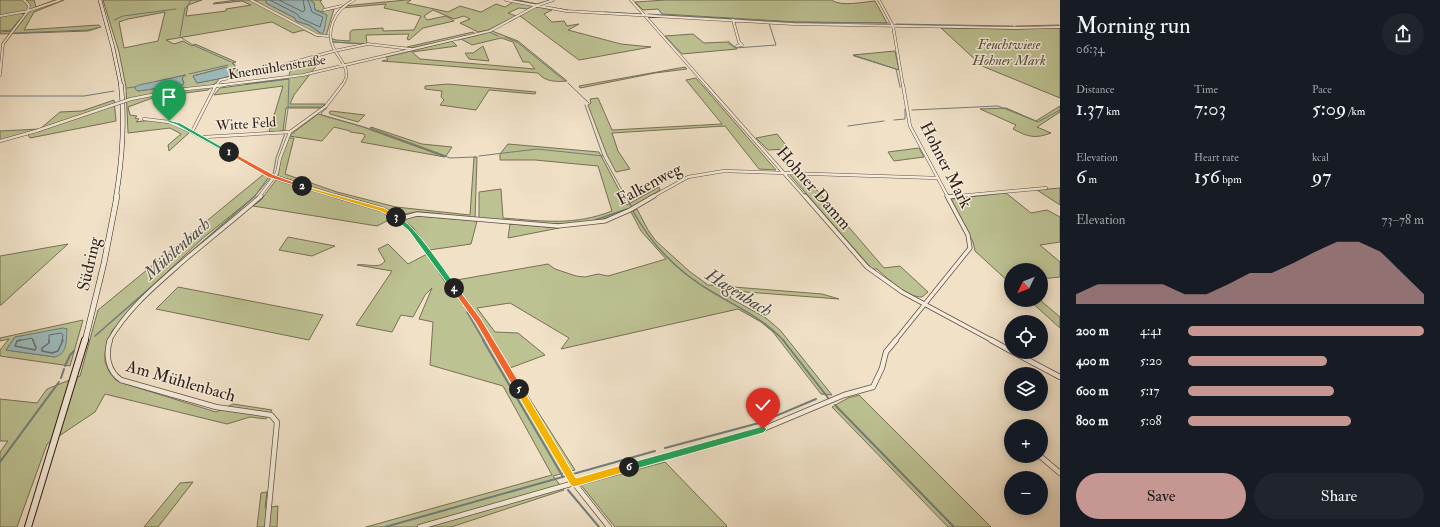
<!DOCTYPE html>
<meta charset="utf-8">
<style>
body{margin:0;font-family:"IM FELL Double Pica",serif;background:#20242c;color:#f1f3f6;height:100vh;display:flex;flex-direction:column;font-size:15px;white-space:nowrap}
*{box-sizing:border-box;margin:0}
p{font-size:13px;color:#9ea1a6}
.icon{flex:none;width:22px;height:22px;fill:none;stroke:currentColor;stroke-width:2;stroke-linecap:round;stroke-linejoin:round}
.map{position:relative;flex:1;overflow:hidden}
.sheet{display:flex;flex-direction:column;background:#171b24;width:380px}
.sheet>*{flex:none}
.needle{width:26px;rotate:227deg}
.controls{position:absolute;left:1004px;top:263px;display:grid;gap:8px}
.controls a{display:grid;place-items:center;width:44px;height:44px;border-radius:50%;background:#171b24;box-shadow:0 2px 10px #0003;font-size:20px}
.pin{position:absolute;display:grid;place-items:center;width:34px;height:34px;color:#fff;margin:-41px -17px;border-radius:50% 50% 50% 0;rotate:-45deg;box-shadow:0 0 4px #0007}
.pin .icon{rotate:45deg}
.km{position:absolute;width:20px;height:20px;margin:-10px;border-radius:50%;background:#222;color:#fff;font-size:11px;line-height:20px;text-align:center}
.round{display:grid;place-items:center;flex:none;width:42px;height:42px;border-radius:21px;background:#20242c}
.summary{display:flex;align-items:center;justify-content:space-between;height:68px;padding:0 16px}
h1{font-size:22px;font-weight:600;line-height:30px}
.metrics{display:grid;grid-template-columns:repeat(3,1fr);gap:6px;height:68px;padding:4px 16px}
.metrics div{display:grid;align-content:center}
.metrics b{font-size:20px;font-weight:600}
.metrics small{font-size:11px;font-weight:400}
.metrics p{font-size:11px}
.chart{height:112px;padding:8px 16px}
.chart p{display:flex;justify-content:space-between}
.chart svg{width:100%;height:72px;margin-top:4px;fill:#c59692;opacity:.7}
.action{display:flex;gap:8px;margin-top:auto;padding:8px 16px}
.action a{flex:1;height:46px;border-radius:24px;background:#c59692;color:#111;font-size:16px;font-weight:600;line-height:46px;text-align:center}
.action a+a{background:#20242c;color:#f1f3f6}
ul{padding:0 16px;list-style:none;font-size:13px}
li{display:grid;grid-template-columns:64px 48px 1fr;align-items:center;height:30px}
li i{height:10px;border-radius:5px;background:#c59692}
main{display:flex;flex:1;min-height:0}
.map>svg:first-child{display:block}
.green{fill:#bdc293;stroke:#777056;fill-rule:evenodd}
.water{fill:#9dbbbd;stroke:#727d7b}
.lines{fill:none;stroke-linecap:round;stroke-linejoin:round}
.shore-far1{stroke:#676d6a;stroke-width:1}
.shore{stroke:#676d6a;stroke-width:1.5}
.stream-far2{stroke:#727d7b;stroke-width:1}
.stream-far1{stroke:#727d7b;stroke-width:1.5}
.stream{stroke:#727d7b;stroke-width:2}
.minor-far3-casing{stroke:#615044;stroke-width:3}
.minor-far2-casing{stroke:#615044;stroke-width:3.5}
.minor-far1-casing{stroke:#615044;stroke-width:5}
.minor-casing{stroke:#615044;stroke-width:6}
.secondary-far3-casing{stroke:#311f18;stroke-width:4}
.secondary-far2-casing{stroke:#311f18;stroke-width:5}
.secondary-far1-casing{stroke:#311f18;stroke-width:6}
.secondary-casing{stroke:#311f18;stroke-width:8}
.minor-far3{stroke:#f5ecdb;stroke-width:2}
.minor-far2{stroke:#f5ecdb;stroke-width:2.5}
.minor-far1{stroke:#f5ecdb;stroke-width:3.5}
.minor{stroke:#f5ecdb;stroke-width:4.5}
.secondary-far3{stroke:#f5ecdb;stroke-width:3}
.secondary-far2{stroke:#f5ecdb;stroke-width:4}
.secondary-far1{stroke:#f5ecdb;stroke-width:5}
.secondary{stroke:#f5ecdb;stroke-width:6}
.minor-bridge-casing{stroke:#615044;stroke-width:3.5;stroke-linecap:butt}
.minor-bridge{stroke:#f5ecdb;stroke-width:2.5}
.split-1{fill:#22a559;stroke:#fff}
.split-2{fill:#f0652b;stroke:#fff}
.split-3{fill:#f5b400;stroke:#fff}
.split-4{fill:#22a559;stroke:#fff}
.split-5{fill:#f0652b;stroke:#fff}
.split-6{fill:#f5b400;stroke:#fff}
.split-7{fill:#22a559;stroke:#fff}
.labels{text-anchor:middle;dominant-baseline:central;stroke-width:3;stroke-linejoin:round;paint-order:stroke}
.far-park-label{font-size:14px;font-style:italic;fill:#5b503d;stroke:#f5ecdb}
.far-street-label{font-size:14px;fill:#311f18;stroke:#f5ecdb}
.street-label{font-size:17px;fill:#311f18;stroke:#f5ecdb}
.water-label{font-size:18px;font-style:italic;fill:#514e4a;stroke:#f5ecdb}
</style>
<main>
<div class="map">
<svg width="1060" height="527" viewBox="0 0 1060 527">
<rect width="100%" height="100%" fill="#f0e1c7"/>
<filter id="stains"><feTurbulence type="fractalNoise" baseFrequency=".005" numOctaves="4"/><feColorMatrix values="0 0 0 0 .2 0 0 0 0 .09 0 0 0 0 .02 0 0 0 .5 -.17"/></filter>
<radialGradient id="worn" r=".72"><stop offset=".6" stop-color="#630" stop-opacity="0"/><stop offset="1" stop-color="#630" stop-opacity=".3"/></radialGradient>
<path class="green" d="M 0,0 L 34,0 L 36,7 L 55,0 L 64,0 L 34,12 L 24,30 L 99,25 L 101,27 L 88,31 L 0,34 L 0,32 L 14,31 L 23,20 L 19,20 L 11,30 L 0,31 Z
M 103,0 L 202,0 L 188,5 L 186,16 L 226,11 L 226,9 L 251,5 L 242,1 L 213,4 L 214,3 L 237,0 L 266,0 L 266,3 L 295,18 L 296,21 L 309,25 L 320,33 L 323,12 L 315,10 L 314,3 L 310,0 L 322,0 L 320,1 L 325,9 L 334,9 L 326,36 L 316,36 L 304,30 L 293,33 L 272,22 L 166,40 L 174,44 L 183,41 L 192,46 L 195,44 L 236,62 L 232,63 L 234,64 L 240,76 L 219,80 L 208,90 L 155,97 L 128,107 L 130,115 L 137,116 L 135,118 L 139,119 L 136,122 C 161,118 168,121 190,132 L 169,151 L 168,145 L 181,134 L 170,128 L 128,133 L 126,87 L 119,52 ZM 165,12 L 158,41 L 124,48 L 119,22 L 128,19 ZM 227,67 L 232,75 L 223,78 L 197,83 L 193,76 ZM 185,75 L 182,78 L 184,83 L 182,85 L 138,91 L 135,87 Z
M 406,0 L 411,0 L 407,3 L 448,12 L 460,6 L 481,12 L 496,4 L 505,7 L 513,2 L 505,0 L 518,0 L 537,4 L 529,4 L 533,6 L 527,9 L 519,8 L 508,13 L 516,16 L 488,30 L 478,32 L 460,23 L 470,19 L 464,16 L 454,19 L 433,10 L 424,16 L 427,20 L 446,16 L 454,21 L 423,28 L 409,40 L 407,39 L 409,34 L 366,35 L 367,44 L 332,42 L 330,38 L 336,40 L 350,41 L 350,32 L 352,30 L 383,28 L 383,31 L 414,30 L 421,16 L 384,8 L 386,4 L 341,8 L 343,6 Z
M 666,0 L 831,0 C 842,7 862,2 875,1 L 887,23 L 796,22 L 662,14 L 658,9 L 643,10 L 635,2 Z
M 538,7 L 552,10 L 544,14 L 552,22 L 564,21 L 567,26 L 579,24 L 568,30 L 621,44 L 651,47 L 579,60 L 520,16 L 533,8 Z
M 941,28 L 1015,29 L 1060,28 L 1060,98 L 982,66 Z
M 492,31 L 518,41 L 567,81 C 557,82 545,82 538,73 L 382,61 L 388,60 L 386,57 L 452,41 L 457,46 L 412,52 L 420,59 L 535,69 L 529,62 L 523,62 L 513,42 L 501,38 L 472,45 L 461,39 Z
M 473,32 L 475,34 L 411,48 L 407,47 Z
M 693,34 L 704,43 L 727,42 L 737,49 L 682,54 L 665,36 Z
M 483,46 L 489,61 L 469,59 L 465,53 L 473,53 Z
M 895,51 L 899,70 L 853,55 Z
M 317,65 L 294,95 L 290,104 L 325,104 L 321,108 L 286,108 L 283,131 L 269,132 L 283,86 L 214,95 L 220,88 L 288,79 L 291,68 Z
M 685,67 L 687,69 L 655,73 L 580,88 L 579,86 Z
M 696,78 L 776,170 L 759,169 L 725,126 L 612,133 L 618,151 L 630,169 L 616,172 L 607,155 L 588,105 L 591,103 L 590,99 L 598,98 L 612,130 L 722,124 L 686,80 Z
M 448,84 L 536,92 L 535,94 L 489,90 L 476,110 L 440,105 L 444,100 L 441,97 L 442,91 L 425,89 L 425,86 Z
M 114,100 L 116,121 L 30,138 L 27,133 L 0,140 L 0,131 L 40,129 L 60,112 L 82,111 Z
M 1060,106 L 1060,112 L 1037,127 L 1051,133 C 1035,139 1028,137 1013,129 L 1016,125 L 980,109 L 1006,108 L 1036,121 Z
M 331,111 L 365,115 L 358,122 L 330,114 L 329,112 Z
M 318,114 L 363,127 L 445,157 L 361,142 L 365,136 L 364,134 L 350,132 L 350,131 L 334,127 L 322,141 L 289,136 Z
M 371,127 L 422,144 L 452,147 L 446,156 L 370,128 Z
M 777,134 L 789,149 L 768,150 L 756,138 Z
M 288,138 L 294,138 L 285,174 L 337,192 L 396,207 L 470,215 L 474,157 L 477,157 L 475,219 L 417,213 L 399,216 L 278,176 L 281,157 Z
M 508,144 L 599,152 L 627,205 L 659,187 L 660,190 C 642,201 624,213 603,219 C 566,231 517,222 479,219 L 479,192 L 501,189 L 503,218 C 543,221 574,226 612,211 L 598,166 L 535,160 L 500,160 L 500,154 Z
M 919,148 L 924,157 L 894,161 L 888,152 Z
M 264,174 L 269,177 L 254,197 L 203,238 L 147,291 L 112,331 L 105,352 L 105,362 L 110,373 L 116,380 L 126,384 L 216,412 L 233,404 L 272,410 L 266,419 L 250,417 L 227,424 L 105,394 L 95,412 L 47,444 L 17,527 L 0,527 L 0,452 L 8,441 L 0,441 L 0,399 L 37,403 L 47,389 L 80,376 L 98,310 Z
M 789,174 L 804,175 L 884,268 L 900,266 L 928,292 L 922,297 C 908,298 887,278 877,269 L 872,269 Z
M 276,180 L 382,212 L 391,219 L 377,226 L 253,206 L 261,200 Z
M 1060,188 L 1060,205 L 1037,190 Z
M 1006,193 L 1031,213 L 1047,210 L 1060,217 L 1060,242 L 1040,245 L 1060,262 L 1060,277 L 1041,279 L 1041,270 L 1011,270 L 1011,284 L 975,251 L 973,242 L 951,199 Z
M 637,209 L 648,230 L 656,241 L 689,271 L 708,285 L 822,294 L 839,299 L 733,291 L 730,298 L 766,318 L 780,330 L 832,395 L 821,394 L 773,332 L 761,322 L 738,309 L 561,349 L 569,338 L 510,303 L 477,308 L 495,332 L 518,333 L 545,355 L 510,368 L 575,470 L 553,476 L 564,490 L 451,527 L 366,527 L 552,475 L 503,386 L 430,365 L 433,322 L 419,319 L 432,288 L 425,295 L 413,317 L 401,315 L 392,332 L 356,325 L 392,271 L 357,265 C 366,263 379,270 385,261 L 378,249 L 388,244 L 408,264 L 427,254 L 445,282 L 548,264 L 555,269 L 576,276 L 585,277 L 598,274 L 608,276 L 666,259 L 641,231 L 631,212 Z
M 417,216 L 477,221 L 471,244 L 429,250 L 404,220 L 406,218 Z
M 510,224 L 559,228 L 508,238 Z
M 288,237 L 335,246 L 312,256 L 279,250 Z
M 68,244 L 1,305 L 0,305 L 0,256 Z
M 178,287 L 323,315 L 309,340 L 156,309 Z
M 1029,300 L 1040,300 L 1060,317 L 1060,328 Z
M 83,320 L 70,366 L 0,356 L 0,350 L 9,339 L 0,341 L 0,338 ZM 67,329 L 55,357 L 6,350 L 15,337 Z
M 859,395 L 991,527 L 948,527 L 832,407 L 848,398 Z
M 665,462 L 727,526 L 726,527 L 615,527 L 581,485 Z
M 193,482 L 158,527 L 144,527 L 180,483 Z
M 267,492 L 265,508 L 278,506 L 277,527 L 257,527 L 261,493 Z"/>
<path class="water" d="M 266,0 L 310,0 L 314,3 L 315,10 L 327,15 L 324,31 L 322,34 L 309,25 L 296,21 L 295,18 L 266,3 Z
M 227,67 L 232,75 L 223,78 L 197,83 L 193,76 Z
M 186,75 L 182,78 L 184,84 L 182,85 L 138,91 L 135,89 L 135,87 L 139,85 Z
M 63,328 L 67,329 C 66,341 68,353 55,357 L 6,350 L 15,337 Z"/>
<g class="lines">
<path class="shore-far1" d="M 270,0 L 297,14 L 300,18 L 320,27 L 323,17 L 312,12 L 308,0
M 279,0 L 303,12 L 305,10 L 303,0
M 17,341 L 32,338 L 33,341
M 49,341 L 49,335 L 61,333 L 63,335 L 62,341"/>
<path class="shore" d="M 21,340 L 17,341 L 15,346 L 35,350 L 36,348 L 33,340
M 49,340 L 49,343 L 42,348 L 42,351 L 52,353 L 58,351 L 63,340"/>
<path class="stream-far2" d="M 515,0 L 536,4
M 537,4 L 550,0
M 186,8 L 191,0
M 554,8 L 568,10
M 605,12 L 641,14
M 648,14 L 791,22 L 889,23
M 114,20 L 123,16 L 176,9
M 896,24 L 1013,26
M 1016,26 L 1059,25
M 489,32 L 498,36
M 15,33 L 88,30 L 97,28
M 180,36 L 185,8
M 180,37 L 193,45 L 231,62
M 505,37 L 517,42 L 565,81
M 458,40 L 487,33
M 728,41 L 736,48 L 776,45 L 769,23
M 332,42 L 366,44
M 414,50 L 455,40
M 394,55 L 411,51
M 854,56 L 896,69 L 900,87
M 233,63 L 241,75
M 189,74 L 228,65
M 568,83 L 589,103
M 245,84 L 289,79 L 288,108
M 127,88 L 135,87
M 0,96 L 84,96 L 114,91
M 585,105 L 603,156 L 626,197
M 288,107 L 322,107
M 325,107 L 327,108 L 321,113 L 322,115 L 364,127 L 450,158 L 475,157
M 912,110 L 998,106 L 1038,122 L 1060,110
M 894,120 L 905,119 L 905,109
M 848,126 L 884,121
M 479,156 L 537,149 L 603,156
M 273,175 L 276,158 L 284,136 L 288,109
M 284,178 L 297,182
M 254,197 L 271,177"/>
<path class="stream-far1" d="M 626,196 L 631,206
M 360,201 L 388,210
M 390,211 L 401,215 L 417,212 L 441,214
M 633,211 C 652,246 679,273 714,293 C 739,308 764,319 784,341
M 595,220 L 627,209
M 553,224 L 563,224
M 467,312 L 484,341
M 95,336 L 255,196"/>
<path class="stream" d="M 483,340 L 563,477
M 783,340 L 829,399
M 65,366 L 70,355 L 74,351
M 61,378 L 64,369
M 835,405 L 954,527
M 665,448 L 759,423 L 816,399
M 0,462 L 59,382
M 573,474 L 655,451
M 568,490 L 599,527
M 385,527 L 566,476"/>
<defs>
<path id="minor-far3" d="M 251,0 L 317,35 L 328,36
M 506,0 L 566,11 L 793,24 L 1014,28 L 1060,27
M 631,0 L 707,86
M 879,0 L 893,26 L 903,86
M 324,10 L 341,6
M 0,16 L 28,11 L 60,0
M 733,20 L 739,42 L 742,45 L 737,46
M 0,75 L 3,44 L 28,11 L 29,5 L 24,0
M 215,86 L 303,75 L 490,31 L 536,6 L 553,0
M 216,86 L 220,80 L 258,72 L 334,51 L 368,44 L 411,49
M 341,86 C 343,84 345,81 346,78 C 350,59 322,51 333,22 C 337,11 344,5 354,0"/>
<path id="minor-far2" d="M 216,85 L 192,132 L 270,175 L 340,197
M 706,85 L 805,197
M 903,85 L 910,126 L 948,197
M 131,99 L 177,90 L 225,85
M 144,119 L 169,122 L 192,132
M 204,137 L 290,132
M 0,141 L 36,131 L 113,105
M 259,197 L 277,173 L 280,158 L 290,132 L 326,106 L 342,85
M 652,197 L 688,177 L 724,171 L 937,178
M 948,197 L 1046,188"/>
<path id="minor-far1" d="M 336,196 L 382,209 L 399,219 L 412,230 L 478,321 L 490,341
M 805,196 L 867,267 L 902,292 L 993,341
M 948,197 L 955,196
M 399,219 L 417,214 L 558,226 L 605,221 L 630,210 L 654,196
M 109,341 C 128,307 160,282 188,257 C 212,237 237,217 261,196
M 895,341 L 970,248 L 968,235 L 947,196"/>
<path id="minor" d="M 110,340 C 105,355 108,371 121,380 L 216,407 L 271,415 L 277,422 L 267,527
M 489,340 L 574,483 L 609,527
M 991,340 L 1011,351
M 1013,352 L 1060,377
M 1040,456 L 1060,473
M 420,527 L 763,429 L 844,395 L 873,387 L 882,368 L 886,352 L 896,340"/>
<path id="secondary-far3" d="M 100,0 L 113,48 L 121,86"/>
<path id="secondary-far2" d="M 116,197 C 122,161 125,122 121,85"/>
<path id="secondary-far1" d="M 85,341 L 104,263 L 117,196"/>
<path id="secondary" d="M 28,527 L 85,340"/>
</defs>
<use href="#minor-far3" class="minor-far3-casing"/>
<use href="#minor-far2" class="minor-far2-casing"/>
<use href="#minor-far1" class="minor-far1-casing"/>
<use href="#minor" class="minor-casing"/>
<use href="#secondary-far3" class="secondary-far3-casing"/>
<use href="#secondary-far2" class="secondary-far2-casing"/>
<use href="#secondary-far1" class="secondary-far1-casing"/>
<use href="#secondary" class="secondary-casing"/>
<use href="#minor-far3" class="minor-far3"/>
<use href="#minor-far2" class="minor-far2"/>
<use href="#minor-far1" class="minor-far1"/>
<use href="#minor" class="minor"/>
<use href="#secondary-far3" class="secondary-far3"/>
<use href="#secondary-far2" class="secondary-far2"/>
<use href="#secondary-far1" class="secondary-far1"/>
<use href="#secondary" class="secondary"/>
<defs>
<path id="minor-bridge" d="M 113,105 L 131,99"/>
</defs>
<use href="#minor-bridge" class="minor-bridge-casing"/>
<use href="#minor-bridge" class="minor-bridge"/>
</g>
<path class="split-1" d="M 168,120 L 180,123 L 231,152 L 227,153 L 177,125 L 168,122 Z"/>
<path class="split-2" d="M 227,151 L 230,151 L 272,174 L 304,186 L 300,187 L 268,177 L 227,153 Z"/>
<path class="split-3" d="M 300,185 L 384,208 L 399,217 L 394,218 L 380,211 L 300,187 Z"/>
<path class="split-4" d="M 394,216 C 408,214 447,274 457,287 L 457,290 L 452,290 L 409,231 L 394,218 Z"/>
<path class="split-5" d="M 454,286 L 457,287 L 481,319 L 522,387 L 522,392 L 516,392 L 476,323 L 451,288 Z"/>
<path class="split-6" d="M 519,386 L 522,387 L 576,478 L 629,463 L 632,464 L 634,467 L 632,470 L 574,487 L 571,486 L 516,392 L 515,389 Z"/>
<path class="split-7" d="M 763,426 L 767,429 L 763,433 L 629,471 L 626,470 L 625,467 L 626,464 L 629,463 Z"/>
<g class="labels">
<g class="far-park-label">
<text x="1009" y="44">Feuchtwiese<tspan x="1009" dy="16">Hohner Mark</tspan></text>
</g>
<g class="far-street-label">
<text transform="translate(277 67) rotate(-9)">Knemühlenstraße</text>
<text transform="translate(246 124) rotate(-4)">Witte Feld</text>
</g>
<g class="street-label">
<text transform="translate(946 165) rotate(63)">Hohner Mark</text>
<text transform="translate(649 184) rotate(-28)">Falkenweg</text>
<text transform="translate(814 188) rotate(49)">Hohner Damm</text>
<text transform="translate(89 264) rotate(-77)">Südring</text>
<text transform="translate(181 381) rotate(16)">Am Mühlenbach</text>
</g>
<g class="water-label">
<text transform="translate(177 249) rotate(-42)">Mühlenbach</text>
<text transform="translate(739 293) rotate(32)">Hagenbach</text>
</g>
</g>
<rect width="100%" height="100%" filter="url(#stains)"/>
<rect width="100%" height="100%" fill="url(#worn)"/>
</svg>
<div class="controls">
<a><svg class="needle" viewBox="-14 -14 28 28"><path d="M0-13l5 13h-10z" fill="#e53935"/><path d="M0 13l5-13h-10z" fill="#9ea1a6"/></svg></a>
<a><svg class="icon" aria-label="locate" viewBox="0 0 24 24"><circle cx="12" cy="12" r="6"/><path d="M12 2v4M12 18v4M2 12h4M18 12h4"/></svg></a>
<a><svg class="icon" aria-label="layers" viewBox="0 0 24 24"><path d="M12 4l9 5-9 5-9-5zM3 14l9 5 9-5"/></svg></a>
<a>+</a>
<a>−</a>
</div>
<div class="pin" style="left:169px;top:121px;background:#1e9e55"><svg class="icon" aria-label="arrive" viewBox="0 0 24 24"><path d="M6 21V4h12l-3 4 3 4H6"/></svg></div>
<div class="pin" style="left:763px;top:429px;background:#d93025"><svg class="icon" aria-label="check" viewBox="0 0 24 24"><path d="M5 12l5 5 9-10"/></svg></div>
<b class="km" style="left:229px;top:152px">1</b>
<b class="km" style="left:302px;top:186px">2</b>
<b class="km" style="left:396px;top:217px">3</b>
<b class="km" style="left:454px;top:288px">4</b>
<b class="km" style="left:519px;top:389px">5</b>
<b class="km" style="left:629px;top:467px">6</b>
</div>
<section class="sheet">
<div class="summary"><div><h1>Morning run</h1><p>06:34</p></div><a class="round"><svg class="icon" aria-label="share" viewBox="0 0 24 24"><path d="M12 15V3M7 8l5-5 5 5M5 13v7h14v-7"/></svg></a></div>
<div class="metrics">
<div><p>Distance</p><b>1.37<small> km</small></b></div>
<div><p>Time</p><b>7:03</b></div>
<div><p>Pace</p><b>5:09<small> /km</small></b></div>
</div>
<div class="metrics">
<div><p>Elevation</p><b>6<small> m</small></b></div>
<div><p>Heart rate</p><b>156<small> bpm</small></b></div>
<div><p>kcal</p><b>97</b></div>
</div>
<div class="chart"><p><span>Elevation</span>73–78 m</p>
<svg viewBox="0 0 160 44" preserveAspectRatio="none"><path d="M0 44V38L10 32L20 32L30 32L40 32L50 38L60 38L70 32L80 25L90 25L100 19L110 12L120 6L130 6L140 12L150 25L160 38V44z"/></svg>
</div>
<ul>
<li><b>200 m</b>4:41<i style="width:100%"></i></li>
<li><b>400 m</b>5:20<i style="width:59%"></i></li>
<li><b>600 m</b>5:17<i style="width:62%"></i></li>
<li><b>800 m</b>5:08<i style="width:69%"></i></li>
</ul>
<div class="action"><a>Save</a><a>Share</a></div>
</section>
</main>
